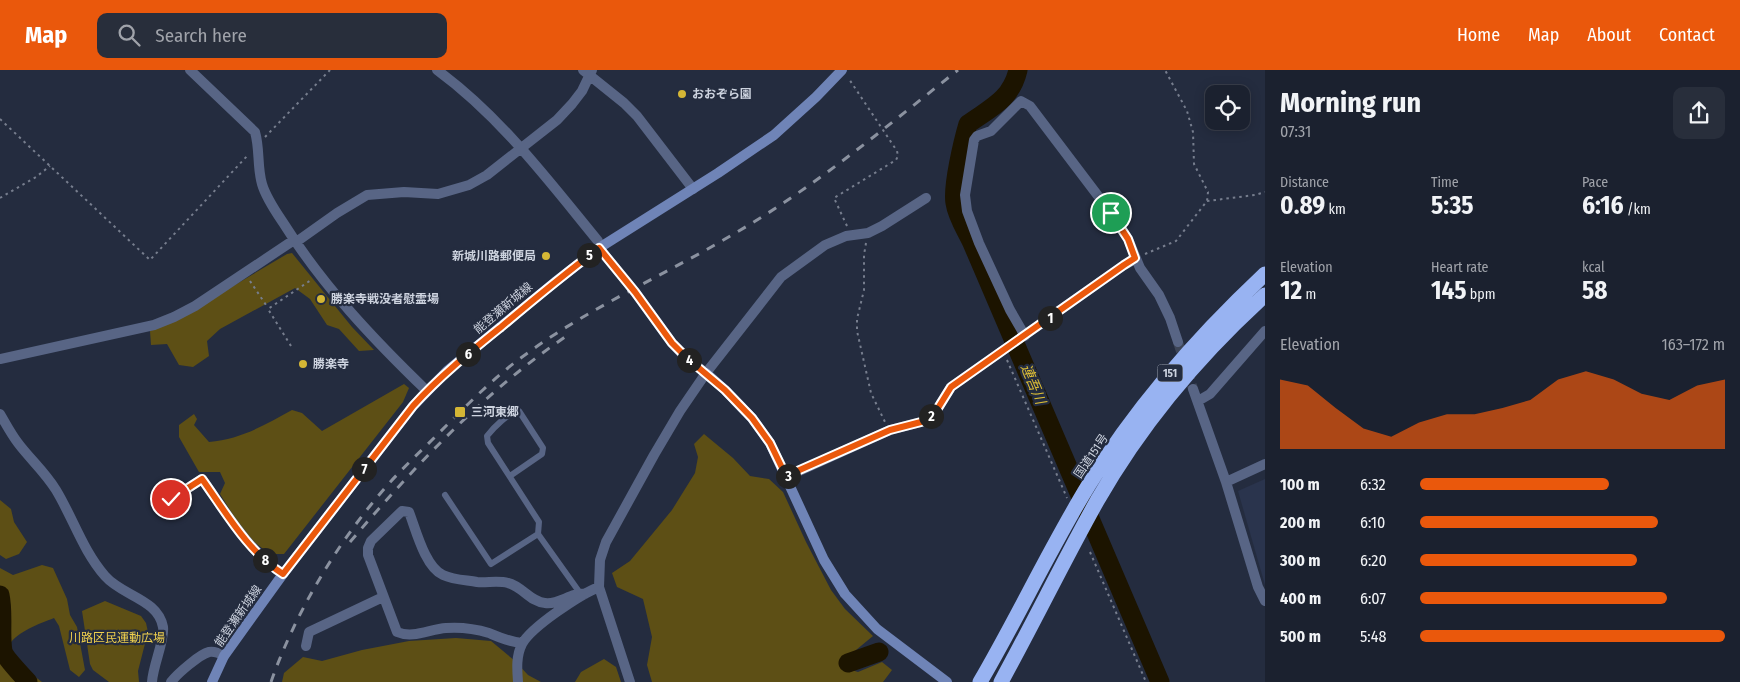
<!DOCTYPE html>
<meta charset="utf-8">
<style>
body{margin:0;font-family:"Fira Sans Condensed","Noto Sans JP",sans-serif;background:#282e3b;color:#f1f3f6;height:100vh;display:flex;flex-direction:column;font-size:19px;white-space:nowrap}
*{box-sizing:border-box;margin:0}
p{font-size:16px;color:#a0a3aa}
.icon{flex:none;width:28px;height:28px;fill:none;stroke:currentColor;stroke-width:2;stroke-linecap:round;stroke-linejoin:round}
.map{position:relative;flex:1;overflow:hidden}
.panel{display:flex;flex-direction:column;background:#1b212f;width:475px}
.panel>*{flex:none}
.tools{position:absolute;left:1205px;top:15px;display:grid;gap:10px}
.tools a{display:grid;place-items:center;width:45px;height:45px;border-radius:10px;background:#1b212f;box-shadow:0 2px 12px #0003,0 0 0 1px #393e4b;font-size:25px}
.pin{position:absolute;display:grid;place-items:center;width:42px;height:42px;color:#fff;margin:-21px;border:2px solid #fff;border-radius:50%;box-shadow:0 1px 5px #0007}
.km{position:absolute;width:25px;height:25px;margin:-12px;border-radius:50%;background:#222;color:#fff;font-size:14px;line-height:25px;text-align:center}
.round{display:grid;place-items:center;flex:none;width:52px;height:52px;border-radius:10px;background:#282e3b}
.summary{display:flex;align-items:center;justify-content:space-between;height:85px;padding:0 15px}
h1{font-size:28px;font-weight:700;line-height:38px}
.metrics{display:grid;grid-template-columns:repeat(3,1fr);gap:8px;height:85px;padding:5px 15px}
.metrics div{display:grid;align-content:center}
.metrics b{font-size:25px;font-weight:700}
.metrics small{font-size:14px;font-weight:400}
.metrics p{font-size:14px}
.chart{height:140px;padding:10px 15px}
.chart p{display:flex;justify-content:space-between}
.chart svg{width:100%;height:90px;margin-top:5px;fill:#ea580c;opacity:.7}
ul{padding:0 15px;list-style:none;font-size:16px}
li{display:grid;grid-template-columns:80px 60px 1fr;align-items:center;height:38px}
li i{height:12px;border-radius:6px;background:#ea580c}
header{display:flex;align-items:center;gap:30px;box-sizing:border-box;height:70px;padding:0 25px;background:#ea580c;color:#fff}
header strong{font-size:24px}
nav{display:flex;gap:28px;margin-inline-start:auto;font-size:18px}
.search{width:350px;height:45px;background:#282e3b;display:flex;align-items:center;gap:12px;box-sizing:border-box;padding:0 18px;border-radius:10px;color:#a0a3aa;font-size:19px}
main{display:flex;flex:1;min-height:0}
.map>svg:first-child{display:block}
.built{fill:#2a344d}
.green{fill:#5d4f15}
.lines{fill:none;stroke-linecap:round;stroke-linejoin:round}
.river{stroke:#1c1400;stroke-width:19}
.street-tunnel{stroke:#3d4557;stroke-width:10;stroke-dasharray:10 5;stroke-linecap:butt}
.path{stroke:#777e8e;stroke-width:2;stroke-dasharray:2.5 4;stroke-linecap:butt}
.lane{stroke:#586585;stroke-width:6}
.street{stroke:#586585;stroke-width:10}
.secondary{stroke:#6f84b7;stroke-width:10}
.highway{stroke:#98b3f2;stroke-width:15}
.rail{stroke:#8b92a0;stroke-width:3;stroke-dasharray:9 9;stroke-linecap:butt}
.route-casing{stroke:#fff;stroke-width:10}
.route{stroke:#ea580c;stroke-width:6}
.poi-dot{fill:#d4b635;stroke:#242c3f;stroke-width:2}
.labels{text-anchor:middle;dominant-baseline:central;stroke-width:4.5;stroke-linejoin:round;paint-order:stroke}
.shield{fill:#242c3f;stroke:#9aa1af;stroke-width:1}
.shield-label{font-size:11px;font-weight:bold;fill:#cdd3df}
.poi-label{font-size:12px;font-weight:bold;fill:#cdd3df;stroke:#242c3f;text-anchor:start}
.street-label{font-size:12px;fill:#cdd3df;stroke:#242c3f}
.park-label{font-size:12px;fill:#f0d04d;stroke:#242c3f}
.water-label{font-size:14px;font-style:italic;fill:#ddbe36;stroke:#242c3f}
</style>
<header>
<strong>Map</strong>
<div class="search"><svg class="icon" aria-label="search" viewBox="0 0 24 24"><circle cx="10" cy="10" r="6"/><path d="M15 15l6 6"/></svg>Search here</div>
<nav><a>Home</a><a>Map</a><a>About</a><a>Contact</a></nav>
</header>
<main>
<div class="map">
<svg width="1265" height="612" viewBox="0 0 1265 612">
<rect width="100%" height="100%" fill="#242c3f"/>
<path class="built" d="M 1265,409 L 1265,515 L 1238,421 Z"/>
<path class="green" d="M 292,183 L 352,257 L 374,280 L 359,281 L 339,259 L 327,255 L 310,229 L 295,218 L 220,259 L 207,271 L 209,286 L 193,297 L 179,295 L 167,274 L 151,275 L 150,261 L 174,251 L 287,184 Z
M 404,314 L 409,318 L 403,332 L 284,484 L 270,484 L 246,466 L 220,424 L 225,413 L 220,402 L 199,402 L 179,367 L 179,355 L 194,344 L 197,349 L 194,355 L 209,372 C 241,369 265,355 292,340 L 302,343 L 322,361 Z
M 704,364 L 733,388 L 750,406 L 769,409 L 783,422 L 806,472 L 831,520 L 845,539 L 873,566 L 850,585 L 845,598 L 858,602 L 882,592 L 892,600 L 883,612 L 652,612 L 647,595 L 652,567 L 643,529 L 617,517 L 612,503 L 630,491 L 672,440 L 695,403 L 698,387 L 694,374 Z
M 0,430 L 11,439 L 14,452 L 27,472 L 19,484 L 6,489 L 0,485 Z
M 42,495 L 53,498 L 67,529 L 70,545 L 77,557 L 85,600 L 79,607 L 70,600 L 59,556 L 54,548 C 39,554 18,561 9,575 L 18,594 L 42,612 L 0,612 L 0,498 L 13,505 Z
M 105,531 L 141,546 L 146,553 L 148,562 L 138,601 L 139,612 L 109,612 L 93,600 L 90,594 L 82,541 Z
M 456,568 L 491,571 L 515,591 L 528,605 L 541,612 L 282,612 L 284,603 L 303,587 L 322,591 L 362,580 L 409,571 Z
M 604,589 L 616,597 L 621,612 L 575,612 L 581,602 Z"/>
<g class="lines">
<path class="river" d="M 1018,0 C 1011,30 990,38 968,54 C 963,71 952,117 955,133 C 957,147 966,160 972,173 L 1160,612
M 0,525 C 4,543 0,565 3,581 C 5,588 22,605 28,612
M 848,593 L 879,582"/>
<path class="street-tunnel" d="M 1178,272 L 1193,319"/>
<path class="path" d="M 0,49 L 150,190 L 248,85
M 265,67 L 330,0
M 0,128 L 36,107 L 50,96
M 1207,131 L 1255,125 L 1265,122
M 847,156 L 834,128 L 896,90 L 898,86 L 897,81 L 849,9
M 866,173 L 864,185 L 864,220 L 857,249 L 857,261 L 871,323 L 885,352
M 1145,184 L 1176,171 L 1207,131 L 1208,122 L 1194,94 L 1193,62 L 1187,41 L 1165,0
M 250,211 L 268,238
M 291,276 L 268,239 L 311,210
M 1007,290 L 1067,428
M 1090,482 L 1146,612"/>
<path class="lane" d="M 510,406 L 542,384 L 543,378 L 519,341 C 508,343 494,357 487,366 L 488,373 L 539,452 L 538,464 L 580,523
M 445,425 L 491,494 L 538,464"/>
<path class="street" d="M 190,0 L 255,62 C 260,79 257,97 262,114 C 266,128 276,142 284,154 C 323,216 374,270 427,321
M 437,0 C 501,47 548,110 598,171 L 599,178 L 635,222 L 672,273 L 687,289 L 706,303
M 583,0 L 624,33 L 637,46 L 693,119
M 1025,266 L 1010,240 L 979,173 L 967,141 L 965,125 L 974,70 L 977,66 L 991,61 L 1021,31 L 1030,36 L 1111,143 L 1128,169 L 1140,198 L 1159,225 L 1170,248 L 1178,272
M 0,289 L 154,255 L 174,247 L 195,236 L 294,170 L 299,170 L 337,143 L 367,125 L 404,122 L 438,124 L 469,115 L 487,105 L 557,50 L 572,34 L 582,21 L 592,0
M 1193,319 L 1226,412 L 1258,517 L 1265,531
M 1198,331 L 1210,324 L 1265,261
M 0,344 C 6,354 11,364 18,373 C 30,389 45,402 56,420 C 73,448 83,481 105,506 C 122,526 158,529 163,557 C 165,570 153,595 152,612
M 786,407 L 890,360 L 921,352 L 932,345 L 938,338 L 951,317 L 1124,195 L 1135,189
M 1226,412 L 1265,394
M 171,429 L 202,409 C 225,441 250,483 283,504
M 522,573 C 510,572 501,568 489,563 C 476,559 460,557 446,558 C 430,559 413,569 397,562 L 368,485 L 368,478 L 371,471 L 402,441 L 409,442 C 416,460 425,497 443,505 C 454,510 466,510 477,512 C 487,513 498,510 508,513 C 522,516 530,532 545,533 C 559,535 571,522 585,524
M 306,576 L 309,562 L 383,527
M 171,612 C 177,604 200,584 209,582 C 215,581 219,583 224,586
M 518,612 C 517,599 516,586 522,574 C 531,557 581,524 599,517
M 630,612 L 599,517 L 600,490 L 606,472 L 654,385 L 680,341 L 706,303 L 781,207 L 825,175 L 846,166 L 868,163 L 882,156 L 926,128"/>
<path class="secondary" d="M 706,303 L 725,320 L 752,348 L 770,373 L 824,490 L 845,524 L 877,559 L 947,612
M 212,612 L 224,586 L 283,504 L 413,336 L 448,300 L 555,212 L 599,178 L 718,103 L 774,65 L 816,27 L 842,0"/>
<path class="highway" d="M 980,612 C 1018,547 1049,480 1088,416 C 1136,337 1198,267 1265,204
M 1001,612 C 1034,552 1064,490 1097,431 C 1141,354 1200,284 1265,225"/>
<path class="rail" d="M 350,472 C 414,397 483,323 565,267
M 271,612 C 294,546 334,478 379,425 C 397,403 418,384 438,364 C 467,335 496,305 529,282 C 594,235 669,203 737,162 C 816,116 887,56 958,0"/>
</g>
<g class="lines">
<defs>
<path id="route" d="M 171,429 L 202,409 C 225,441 248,482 283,504 L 413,336 C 440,306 470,282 501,257 C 533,230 566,203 599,178 L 635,222 L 672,273 L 687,288 L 725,320 L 752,348 L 770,373 L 786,406 L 890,360 L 921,352 L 932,345 L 938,338 L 951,317 L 1124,195 L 1135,188 L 1128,169 L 1111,143"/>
</defs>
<use href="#route" class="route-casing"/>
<use href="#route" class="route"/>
</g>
<g class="poi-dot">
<circle cx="682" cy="24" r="5"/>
<circle cx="546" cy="186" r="5"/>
<circle cx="321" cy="229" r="5"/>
<circle cx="303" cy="294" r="5"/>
<rect x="454" y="336" width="12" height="12" rx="2.5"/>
</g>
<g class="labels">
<rect class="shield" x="1157.5" y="294.5" width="25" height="17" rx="4"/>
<g class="shield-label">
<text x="1170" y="303">151</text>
</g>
<g class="poi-label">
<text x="692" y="24">おおぞら園</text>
<text x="536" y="186" text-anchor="end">新城川路郵便局</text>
<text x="331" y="229">勝楽寺戦没者慰霊場</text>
<text x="313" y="294">勝楽寺</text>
<text x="471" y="342">三河東郷</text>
</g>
<g class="street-label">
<text transform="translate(503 238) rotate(-40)">能登瀬新城線</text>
<text transform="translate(1091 386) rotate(-56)">国道151号</text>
<text transform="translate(238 546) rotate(-55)">能登瀬新城線</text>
</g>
<g class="park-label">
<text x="117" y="568">川路区民運動広場</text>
</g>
<g class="water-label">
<text transform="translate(1033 314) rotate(67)">連吾川</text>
</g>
</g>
</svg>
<div class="tools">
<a><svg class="icon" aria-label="locate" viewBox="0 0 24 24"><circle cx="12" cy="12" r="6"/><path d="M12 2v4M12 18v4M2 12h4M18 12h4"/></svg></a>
</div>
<div class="pin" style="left:1111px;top:143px;background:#1e9e55"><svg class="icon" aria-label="arrive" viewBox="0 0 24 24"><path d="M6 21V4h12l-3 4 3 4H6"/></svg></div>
<div class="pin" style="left:171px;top:429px;background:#d93025"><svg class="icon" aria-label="check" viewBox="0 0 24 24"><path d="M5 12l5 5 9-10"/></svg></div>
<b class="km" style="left:1050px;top:248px">1</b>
<b class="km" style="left:931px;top:346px">2</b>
<b class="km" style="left:788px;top:406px">3</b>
<b class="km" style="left:689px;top:290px">4</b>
<b class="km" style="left:589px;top:185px">5</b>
<b class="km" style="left:468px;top:284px">6</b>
<b class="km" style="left:364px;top:399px">7</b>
<b class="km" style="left:265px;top:490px">8</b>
</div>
<section class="panel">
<div class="summary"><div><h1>Morning run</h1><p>07:31</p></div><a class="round"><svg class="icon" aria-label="share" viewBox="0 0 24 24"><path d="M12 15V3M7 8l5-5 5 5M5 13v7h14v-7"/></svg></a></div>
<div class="metrics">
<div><p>Distance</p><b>0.89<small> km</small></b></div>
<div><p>Time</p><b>5:35</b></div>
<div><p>Pace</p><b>6:16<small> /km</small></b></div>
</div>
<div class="metrics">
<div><p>Elevation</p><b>12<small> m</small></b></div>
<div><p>Heart rate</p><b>145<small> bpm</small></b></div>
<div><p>kcal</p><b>58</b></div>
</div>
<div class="chart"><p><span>Elevation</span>163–172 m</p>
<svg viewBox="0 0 160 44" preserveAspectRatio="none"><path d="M0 44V10L10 13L20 24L30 34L40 38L50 31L60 27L70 27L80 24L90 20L100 10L110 6L120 10L130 17L140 20L150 13L160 10V44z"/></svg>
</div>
<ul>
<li><b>100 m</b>6:32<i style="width:62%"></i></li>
<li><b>200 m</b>6:10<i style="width:78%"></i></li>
<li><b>300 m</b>6:20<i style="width:71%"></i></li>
<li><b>400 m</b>6:07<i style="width:81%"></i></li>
<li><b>500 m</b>5:48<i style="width:100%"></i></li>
</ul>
</section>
</main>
